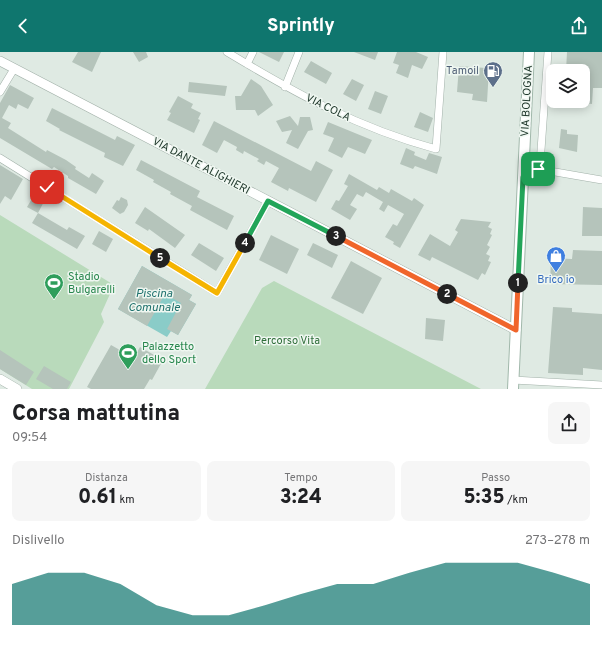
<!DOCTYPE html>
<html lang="it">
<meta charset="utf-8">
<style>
body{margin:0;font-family:Overpass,sans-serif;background:#f6f6f6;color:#202124;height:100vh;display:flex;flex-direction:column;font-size:15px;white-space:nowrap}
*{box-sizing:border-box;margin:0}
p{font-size:13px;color:#757577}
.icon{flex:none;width:22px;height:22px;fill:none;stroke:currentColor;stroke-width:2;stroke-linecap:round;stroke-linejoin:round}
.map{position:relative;height:337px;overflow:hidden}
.drawer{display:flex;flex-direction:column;background:#fff;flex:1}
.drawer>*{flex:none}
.controls{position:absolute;left:546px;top:12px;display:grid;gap:8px}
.controls a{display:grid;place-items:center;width:44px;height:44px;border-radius:8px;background:#fff;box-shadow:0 2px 10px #0003;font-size:20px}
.pin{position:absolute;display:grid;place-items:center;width:34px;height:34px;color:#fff;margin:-17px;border-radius:8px;box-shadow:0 2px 6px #0006}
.km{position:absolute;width:20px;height:20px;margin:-10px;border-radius:50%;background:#222;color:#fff;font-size:11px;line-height:20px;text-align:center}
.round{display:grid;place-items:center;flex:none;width:42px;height:42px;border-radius:8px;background:#f6f6f6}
.summary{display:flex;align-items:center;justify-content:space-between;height:68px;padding:0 12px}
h1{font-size:22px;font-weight:800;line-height:30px}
.metrics{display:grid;grid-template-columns:repeat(3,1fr);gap:6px;height:68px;padding:4px 12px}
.metrics div{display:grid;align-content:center;border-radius:8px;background:#f6f6f6;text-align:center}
.metrics b{font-size:20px;font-weight:800}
.metrics small{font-size:11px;font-weight:400}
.metrics p{font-size:11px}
.chart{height:112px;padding:8px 12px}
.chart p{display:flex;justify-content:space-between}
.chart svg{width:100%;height:72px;margin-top:4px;fill:#0f766e;opacity:.7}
header{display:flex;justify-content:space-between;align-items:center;height:52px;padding:0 12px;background:#0f766e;color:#fff;font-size:18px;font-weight:800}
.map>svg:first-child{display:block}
.green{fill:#b9dabb}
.water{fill:#8accc8}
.building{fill:#b5c4bb}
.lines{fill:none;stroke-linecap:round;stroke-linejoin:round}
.minor-casing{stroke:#a2b1a9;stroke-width:8}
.tertiary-casing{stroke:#a2b1a9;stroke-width:10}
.secondary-casing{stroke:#a1b8ab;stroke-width:12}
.minor{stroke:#fff;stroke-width:7}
.tertiary{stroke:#fff;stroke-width:9}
.secondary{stroke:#fff;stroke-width:10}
.split-1-casing{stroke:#fff;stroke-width:8}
.split-2-casing{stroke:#fff;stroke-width:8}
.split-3-casing{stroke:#fff;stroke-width:8}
.split-4-casing{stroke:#fff;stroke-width:8}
.split-5-casing{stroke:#fff;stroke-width:8}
.split-6-casing{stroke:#fff;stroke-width:8}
.split-1{stroke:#22a559;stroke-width:5}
.split-2{stroke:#f0652b;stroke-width:5}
.split-3{stroke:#f0652b;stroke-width:5}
.split-4{stroke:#22a559;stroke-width:5}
.split-5{stroke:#f5b400;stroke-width:5}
.split-6{stroke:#f5b400;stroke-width:5}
.labels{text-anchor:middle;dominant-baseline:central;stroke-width:3;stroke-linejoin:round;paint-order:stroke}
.service-label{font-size:11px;fill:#4e5e75;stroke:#eff7f1;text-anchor:end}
.street-label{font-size:11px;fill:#21392d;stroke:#eff7f1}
.leisure-label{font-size:11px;fill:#27864d;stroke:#eff7f1;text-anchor:start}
.shop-label{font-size:11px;fill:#366cbe;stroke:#eff7f1}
.park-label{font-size:11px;fill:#2e6d39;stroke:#eff7f1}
.water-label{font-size:12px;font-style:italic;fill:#1f716d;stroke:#eff7f1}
</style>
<header><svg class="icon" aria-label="back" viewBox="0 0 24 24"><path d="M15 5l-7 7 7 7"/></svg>Sprintly<svg class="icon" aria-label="share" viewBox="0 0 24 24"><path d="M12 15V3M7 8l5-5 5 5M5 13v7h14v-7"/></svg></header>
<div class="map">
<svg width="602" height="337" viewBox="0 0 602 337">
<rect width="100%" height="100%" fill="#dfeae3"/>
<path class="green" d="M 0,163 L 114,233 L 101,262 L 104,270 L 69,337 L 32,337 L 0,317 Z
M 274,229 L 481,337 L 205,337 L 262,236 Z"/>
<path class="water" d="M 142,214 L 192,243 L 189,248 L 196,252 L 178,283 L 171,279 L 167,285 L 118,257 Z"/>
<path class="building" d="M 78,0 L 101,0 L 92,20 L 72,10 Z
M 133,0 L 146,0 L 148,5 L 139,10 Z
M 259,0 L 284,0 L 279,10 Z
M 354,0 L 378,0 L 375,8 Z
M 397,0 L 416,0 L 428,5 L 422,17 L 412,13 L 408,26 L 396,21 L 399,13 L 393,11 Z
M 567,0 L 602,0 L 602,36 L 593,36 L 592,52 L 583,51 L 583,19 L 566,19 Z
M 311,9 L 332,21 L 326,32 L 304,20 Z
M 459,14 L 486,16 L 486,17 L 489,17 L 487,50 L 472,48 L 473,42 L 457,40 Z
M 251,27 L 261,34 L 273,53 L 258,64 L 255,58 L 236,58 L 235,44 L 241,44 Z
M 352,27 L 364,33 L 356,49 L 343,42 Z
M 189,30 L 227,34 L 225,44 L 188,40 Z
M 10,33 L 34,46 L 28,57 L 18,52 L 16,57 L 9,53 L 2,66 L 11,71 L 8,76 L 46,100 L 47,98 L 66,108 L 76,115 L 75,117 L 89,126 L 92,121 L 104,129 L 96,142 L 68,126 L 68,124 L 54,115 L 52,117 L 0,86 L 0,51 Z
M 375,39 L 388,44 L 381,62 L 368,57 Z
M 178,44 L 193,52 L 191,56 L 201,61 L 198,67 L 200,68 L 194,81 L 167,68 L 171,61 L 169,60 Z
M 52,56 L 115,88 L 117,84 L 135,93 L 123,114 L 104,105 L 105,101 L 59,78 L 60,77 L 46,69 Z
M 420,60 L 433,66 L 428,80 L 414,75 Z
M 290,64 L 298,74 L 300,65 L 310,65 L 313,78 L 308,79 L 298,97 L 286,91 L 292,78 L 282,80 L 276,69 Z
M 214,69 L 311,119 L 316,109 L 333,118 L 316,150 L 289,136 L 288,139 L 271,130 L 279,116 L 266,109 L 264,113 L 257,109 L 259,107 L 244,99 L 243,102 L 236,98 L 237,95 L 224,88 L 217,101 L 202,93 Z
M 328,70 L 372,88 L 365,102 L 348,95 L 342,106 L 328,99 L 334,86 L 323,82 Z
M 561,77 L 567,78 L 567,82 L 578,83 L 577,100 L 559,96 Z
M 406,96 L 415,100 L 414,103 L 426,108 L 429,101 L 442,105 L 437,122 L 415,114 L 413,117 L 400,112 Z
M 141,108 L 200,139 L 197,145 L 234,164 L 227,178 L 190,158 L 192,154 L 170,142 L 171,140 L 153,130 L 154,128 L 136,118 Z
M 0,113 L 23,127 L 11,148 L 5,144 L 0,152 Z
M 349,122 L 377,138 L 379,135 L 389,141 L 391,137 L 412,149 L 414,146 L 424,153 L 400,196 L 393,192 L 394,190 L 385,185 L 393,172 L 397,174 L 404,162 L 388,153 L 384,160 L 379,157 L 383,150 L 366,140 L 363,145 L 357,142 L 350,153 L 357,157 L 350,168 L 331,157 L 336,148 L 339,149 L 348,134 L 344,132 Z
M 36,135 L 48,142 L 38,161 L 67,178 L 69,175 L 85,184 L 77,197 L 32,171 L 38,161 L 27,155 L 33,145 L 31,144 Z
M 121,145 L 127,148 L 128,153 L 124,160 L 120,162 L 112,156 L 117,148 L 119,149 Z
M 145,155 L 185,183 L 175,196 L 149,177 L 148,179 L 135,171 Z
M 583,155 L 602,156 L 602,184 L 582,184 Z
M 461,167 L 491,170 L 488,175 L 492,177 L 490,182 L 492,183 L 487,193 L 490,195 L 486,202 L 490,204 L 488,209 L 491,210 L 485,223 L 482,221 L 478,228 L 432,205 L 430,209 L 418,203 L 430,182 L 450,194 L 458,180 L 455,178 Z
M 99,179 L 113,187 L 106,200 L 92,192 Z
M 271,183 L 299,197 L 287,222 L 259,208 Z
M 199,191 L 224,206 L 216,219 L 191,203 Z
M 313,191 L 338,203 L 332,216 L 307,203 Z
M 573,198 L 602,199 L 602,233 L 550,232 L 551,206 L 572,207 Z
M 351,209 L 382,226 L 363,262 L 331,246 Z
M 142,214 L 192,243 L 189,248 L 196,252 L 178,283 L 167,277 L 181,251 L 165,242 L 147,274 L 118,257 Z
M 553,255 L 572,256 L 572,260 L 602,262 L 602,318 L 583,316 L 583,323 L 548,321 Z
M 426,266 L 445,268 L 443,289 L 425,287 Z
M 111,293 L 134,306 L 140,295 L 163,308 L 152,328 L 150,327 L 144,337 L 91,337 L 87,335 Z
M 0,298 L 34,320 L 26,333 L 0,317 Z
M 44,314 L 71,330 L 67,337 L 53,337 L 36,327 Z"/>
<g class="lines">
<defs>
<path id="minor" d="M 227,0 C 295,41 358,76 436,97 L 443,0
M 247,12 L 253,0
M 285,35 L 299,0
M 0,40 L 14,17
M 0,106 L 217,241 L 268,149
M 538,117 L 602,128
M 523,125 L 534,122 L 540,112 L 548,0
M 513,328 L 602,333"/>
<path id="tertiary" d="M 0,9 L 516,278
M 0,327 L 17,337"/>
<path id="secondary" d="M 513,337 L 529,0"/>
</defs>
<use href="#minor" class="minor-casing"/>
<use href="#tertiary" class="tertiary-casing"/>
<use href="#secondary" class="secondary-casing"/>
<use href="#minor" class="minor"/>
<use href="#tertiary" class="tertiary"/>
<use href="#secondary" class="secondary"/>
</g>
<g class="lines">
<defs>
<path id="split-1" d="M 518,231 L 523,125 L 534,122 L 538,117"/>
<path id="split-2" d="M 447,242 L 516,278 L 518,231"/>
<path id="split-3" d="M 336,184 L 447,242"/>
<path id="split-4" d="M 245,191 L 268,149 L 336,184"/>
<path id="split-5" d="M 160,206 L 217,241 L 245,191"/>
<path id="split-6" d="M 47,135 L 160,206"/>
</defs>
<use href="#split-1" class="split-1-casing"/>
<use href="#split-2" class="split-2-casing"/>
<use href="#split-3" class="split-3-casing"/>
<use href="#split-4" class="split-4-casing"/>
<use href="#split-5" class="split-5-casing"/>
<use href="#split-6" class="split-6-casing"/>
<use href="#split-1" class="split-1"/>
<use href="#split-2" class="split-2"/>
<use href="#split-3" class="split-3"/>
<use href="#split-4" class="split-4"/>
<use href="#split-5" class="split-5"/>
<use href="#split-6" class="split-6"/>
</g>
<defs>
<symbol id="fuel-pin" viewBox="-11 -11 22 30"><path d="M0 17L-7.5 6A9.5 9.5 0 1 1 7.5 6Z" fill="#5c6f8a" stroke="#eff7f1"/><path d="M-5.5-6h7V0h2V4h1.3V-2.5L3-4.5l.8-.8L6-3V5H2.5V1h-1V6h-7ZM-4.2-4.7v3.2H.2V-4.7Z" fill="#fff"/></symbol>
<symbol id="shop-pin" viewBox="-11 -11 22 30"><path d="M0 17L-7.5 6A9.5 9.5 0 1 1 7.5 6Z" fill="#3f7fe0" stroke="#eff7f1"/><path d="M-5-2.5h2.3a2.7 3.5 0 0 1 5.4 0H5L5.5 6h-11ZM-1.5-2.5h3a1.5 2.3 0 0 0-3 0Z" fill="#fff"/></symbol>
<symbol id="stadium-pin" viewBox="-11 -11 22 30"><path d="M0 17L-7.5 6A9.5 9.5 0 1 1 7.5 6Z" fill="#2e9e5b" stroke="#eff7f1"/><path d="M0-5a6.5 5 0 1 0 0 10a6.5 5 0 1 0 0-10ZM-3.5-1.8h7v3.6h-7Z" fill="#fff"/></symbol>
</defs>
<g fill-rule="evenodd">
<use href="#fuel-pin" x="482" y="8" width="22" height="30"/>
<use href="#shop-pin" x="545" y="193" width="22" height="30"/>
<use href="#stadium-pin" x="43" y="220" width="22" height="30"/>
<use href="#stadium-pin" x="117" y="290" width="22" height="30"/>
</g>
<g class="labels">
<g class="service-label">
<text x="479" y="19">Tamoil</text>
</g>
<g class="street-label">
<text transform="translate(527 49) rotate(-87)">VIA BOLOGNA</text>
<text transform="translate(328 56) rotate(26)">VIA COLA</text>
<text transform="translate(201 114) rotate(28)">VIA DANTE ALIGHIERI</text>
</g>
<g class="leisure-label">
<text x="68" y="225">Stadio<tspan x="68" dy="13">Bulgarelli</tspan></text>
<text x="142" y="295">Palazzetto<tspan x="142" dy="13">dello Sport</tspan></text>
</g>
<g class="shop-label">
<text x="556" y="228">Brico io</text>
</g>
<g class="park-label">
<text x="287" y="289">Percorso Vita</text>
</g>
<g class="water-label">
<text x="154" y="242">Piscina<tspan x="154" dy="14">Comunale</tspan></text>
</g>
</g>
</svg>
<div class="controls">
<a><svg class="icon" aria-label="layers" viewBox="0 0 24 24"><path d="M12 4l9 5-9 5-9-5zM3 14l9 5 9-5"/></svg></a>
</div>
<div class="pin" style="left:538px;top:117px;background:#1e9e55"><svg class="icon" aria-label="arrive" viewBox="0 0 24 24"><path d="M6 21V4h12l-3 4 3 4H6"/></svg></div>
<div class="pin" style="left:47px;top:135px;background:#d93025"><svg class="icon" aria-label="check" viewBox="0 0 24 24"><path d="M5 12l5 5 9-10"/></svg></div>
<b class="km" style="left:518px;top:231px">1</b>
<b class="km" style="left:447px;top:242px">2</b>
<b class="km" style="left:336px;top:184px">3</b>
<b class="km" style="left:245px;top:191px">4</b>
<b class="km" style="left:160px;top:206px">5</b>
</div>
<section class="drawer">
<div class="summary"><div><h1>Corsa mattutina</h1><p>09:54</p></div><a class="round"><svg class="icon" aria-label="share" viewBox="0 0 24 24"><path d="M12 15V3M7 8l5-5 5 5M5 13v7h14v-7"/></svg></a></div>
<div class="metrics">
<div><p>Distanza</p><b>0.61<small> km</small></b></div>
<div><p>Tempo</p><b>3:24</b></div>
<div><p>Passo</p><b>5:35<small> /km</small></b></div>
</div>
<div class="chart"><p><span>Dislivello</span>273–278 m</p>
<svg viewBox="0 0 160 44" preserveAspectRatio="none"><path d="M0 44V19L10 12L20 12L30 19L40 32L50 38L60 38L70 32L80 25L90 19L100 19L110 12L120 6L130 6L140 6L150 12L160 19V44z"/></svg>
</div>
</section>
